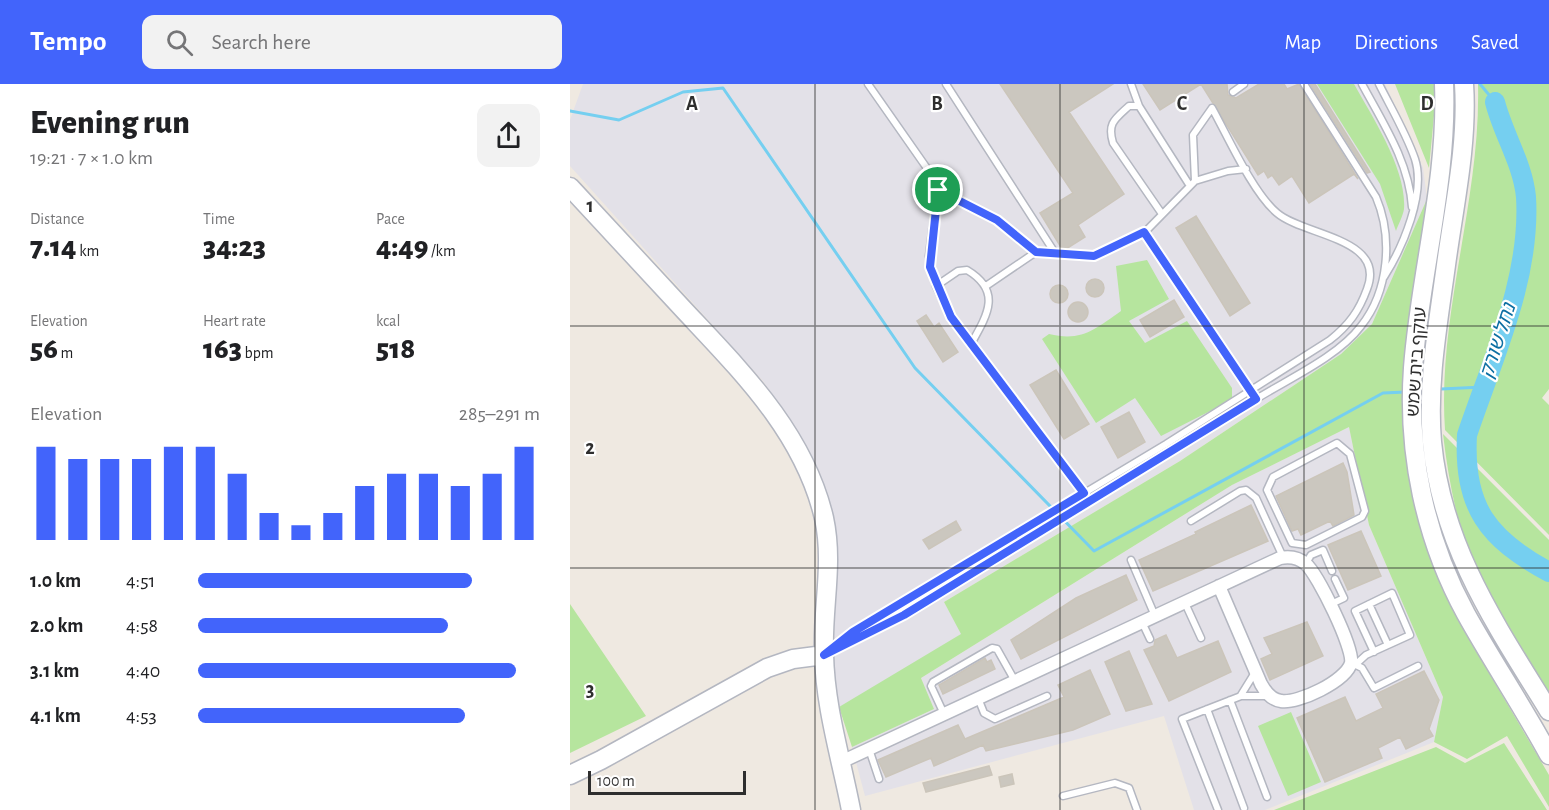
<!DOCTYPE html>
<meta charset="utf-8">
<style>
body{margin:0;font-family:"Alegreya Sans","Noto Sans Hebrew",sans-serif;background:#f2f2f2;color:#202124;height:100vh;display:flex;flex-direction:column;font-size:22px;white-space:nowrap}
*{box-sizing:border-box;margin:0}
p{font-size:20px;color:#757577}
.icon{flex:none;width:33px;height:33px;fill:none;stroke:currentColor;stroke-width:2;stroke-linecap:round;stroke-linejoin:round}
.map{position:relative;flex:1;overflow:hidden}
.sheet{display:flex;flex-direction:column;background:#fff;width:570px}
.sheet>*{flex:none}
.scale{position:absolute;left:18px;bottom:15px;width:158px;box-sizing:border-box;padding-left:6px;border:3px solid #2e2e2e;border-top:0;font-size:16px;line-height:21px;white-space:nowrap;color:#2e2e2e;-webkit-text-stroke:4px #fff;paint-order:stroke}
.pin{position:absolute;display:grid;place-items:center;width:51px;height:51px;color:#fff;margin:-26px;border:3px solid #fff;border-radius:50%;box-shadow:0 2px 6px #0007}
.round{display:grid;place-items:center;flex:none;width:63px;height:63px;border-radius:12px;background:#f2f2f2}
.summary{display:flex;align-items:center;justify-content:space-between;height:102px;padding:0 30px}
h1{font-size:33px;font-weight:800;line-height:45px}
.metrics{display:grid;grid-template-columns:repeat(3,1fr);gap:9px;height:102px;padding:6px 30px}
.metrics div{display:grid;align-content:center}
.metrics b{font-size:30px;font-weight:800}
.metrics small{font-size:16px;font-weight:400}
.metrics p{font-size:16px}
.chart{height:168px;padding:12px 30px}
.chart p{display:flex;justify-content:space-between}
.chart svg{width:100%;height:108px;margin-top:6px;stroke:#4264fb;stroke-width:6}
ul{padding:0 30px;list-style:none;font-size:20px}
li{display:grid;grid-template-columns:96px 72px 1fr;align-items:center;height:45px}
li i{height:15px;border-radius:8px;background:#4264fb}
header{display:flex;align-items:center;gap:36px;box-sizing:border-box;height:84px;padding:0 30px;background:#4264fb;color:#fff}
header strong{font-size:28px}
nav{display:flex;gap:33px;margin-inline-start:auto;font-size:21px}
.search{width:420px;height:54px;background:#f2f2f2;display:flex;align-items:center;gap:15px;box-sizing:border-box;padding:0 21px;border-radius:12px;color:#757577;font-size:22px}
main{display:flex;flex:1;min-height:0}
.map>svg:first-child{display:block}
.industrial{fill:#e3e1e8}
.green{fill:#b6e59e}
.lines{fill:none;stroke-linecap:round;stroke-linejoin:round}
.stream{stroke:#75cff0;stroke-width:3}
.river{stroke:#75cff0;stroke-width:20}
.building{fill:#cbc7bf;stroke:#cbc5ba;stroke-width:1.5}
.service-casing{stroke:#b4b7c1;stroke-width:9}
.minor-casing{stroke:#b4b7c1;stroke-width:15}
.secondary-casing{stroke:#b4b7c1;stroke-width:21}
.service{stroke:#fff;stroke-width:6}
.minor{stroke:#fff;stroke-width:12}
.secondary{stroke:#fff;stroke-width:18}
.route-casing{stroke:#fff;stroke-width:12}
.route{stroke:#4264fb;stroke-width:8}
.grid{fill:none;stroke:#2e2e2e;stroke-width:1.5;stroke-opacity:0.55}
.labels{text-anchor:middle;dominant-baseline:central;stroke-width:4.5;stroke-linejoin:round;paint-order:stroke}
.street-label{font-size:18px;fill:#2e2e2e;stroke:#fff}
.water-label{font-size:20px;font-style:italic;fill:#0d6fa3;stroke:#fff}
.grid-label{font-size:20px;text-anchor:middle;font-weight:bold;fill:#2e2e2e;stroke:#fff;stroke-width:4.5;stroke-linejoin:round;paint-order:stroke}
</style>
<header>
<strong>Tempo</strong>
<div class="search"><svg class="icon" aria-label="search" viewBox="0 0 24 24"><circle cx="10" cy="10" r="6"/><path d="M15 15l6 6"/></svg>Search here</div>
<nav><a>Map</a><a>Directions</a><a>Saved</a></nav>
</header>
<main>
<section class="sheet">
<div class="summary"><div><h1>Evening run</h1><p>19:21 · 7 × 1.0 km</p></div><a class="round"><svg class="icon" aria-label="share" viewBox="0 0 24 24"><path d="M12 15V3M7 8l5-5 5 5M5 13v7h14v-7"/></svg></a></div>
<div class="metrics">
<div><p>Distance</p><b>7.14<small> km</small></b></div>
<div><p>Time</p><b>34:23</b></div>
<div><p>Pace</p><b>4:49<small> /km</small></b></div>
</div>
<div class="metrics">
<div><p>Elevation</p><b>56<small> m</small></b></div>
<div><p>Heart rate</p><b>163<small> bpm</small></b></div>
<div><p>kcal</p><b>518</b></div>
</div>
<div class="chart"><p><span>Elevation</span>285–291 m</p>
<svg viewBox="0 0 160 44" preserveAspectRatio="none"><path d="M5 44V6M15 44V11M25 44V11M35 44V11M45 44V6M55 44V6M65 44V17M75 44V33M85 44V38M95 44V33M105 44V22M115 44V17M125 44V17M135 44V22M145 44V17M155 44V6"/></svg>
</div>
<ul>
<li><b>1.0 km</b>4:51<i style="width:80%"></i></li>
<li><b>2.0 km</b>4:58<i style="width:73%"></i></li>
<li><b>3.1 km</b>4:40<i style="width:93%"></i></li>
<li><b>4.1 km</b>4:53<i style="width:78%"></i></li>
</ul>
</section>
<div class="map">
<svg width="979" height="726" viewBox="0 0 979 726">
<rect width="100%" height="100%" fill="#efe9e1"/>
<path class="industrial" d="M 13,0 L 815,0 L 853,84 L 857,115 L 802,240 L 771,270 L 610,377 L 374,518 L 392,550 L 266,626 L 261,562 L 258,432 L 227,346 L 193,297 L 0,82 L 0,36 Z
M 779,343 L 799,441 L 873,613 L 864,658 L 695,726 L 624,726 L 594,632 L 295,712 L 282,663 L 364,625 L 351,594 L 662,401 Z"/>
<path class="green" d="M 747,0 L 784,0 C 803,34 837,86 834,125 C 833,132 828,141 826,147 L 810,100 Z
M 825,0 L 867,0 L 859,84 Z
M 908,0 L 979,0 L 979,305 L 972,314 L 979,321 L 979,451 L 875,346 C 867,230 911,117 908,0 Z
M 857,115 L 859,123 L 839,243 L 853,449 L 863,480 L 888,536 L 979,691 L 979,723 L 937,652 L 897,675 L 864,658 L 873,613 L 799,441 L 779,343 L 662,401 L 351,594 L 364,625 L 282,663 L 269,623 L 391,550 L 374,518 L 610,377 L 771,270 L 802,240 Z
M 577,176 L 599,215 L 559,237 L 575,259 L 617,237 L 662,304 L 662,316 L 591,352 L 565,314 L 526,339 L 472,255 L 479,250 C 512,258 525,245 551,227 L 546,182 Z
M 873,350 L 979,456 L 979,615 C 959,584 933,552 917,518 C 892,464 880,409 873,350 Z
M 0,520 L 76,632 L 0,669 Z
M 721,628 L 751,698 L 718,712 L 688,642 Z
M 934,659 L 977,726 L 704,726 L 866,663 L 895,679 Z"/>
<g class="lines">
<path class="stream" d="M 910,0 L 925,18
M 0,27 L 49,36 L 113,8 L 153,4 L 345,284 L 524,467 L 813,309 L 836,308
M 871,305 L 913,303"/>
<path class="river" d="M 925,18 C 933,50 953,80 956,113 C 961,195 922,276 897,351 C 893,423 918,455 979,488"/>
</g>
<path class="building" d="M 430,0 L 543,0 L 499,28 L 554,110 L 508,141 L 515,153 L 496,165 L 492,165 L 470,129 L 503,109 Z
M 573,0 L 657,0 L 658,11 L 666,14 L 689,0 L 714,0 L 717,5 L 729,0 L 788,95 L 784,90 L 739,119 L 722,92 L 709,101 L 702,91 L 698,94 L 694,87 L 688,91 L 631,0 L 590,26 Z
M 740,0 L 745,0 L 800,88 L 797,89 Z
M 626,132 L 680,219 L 660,232 L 606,144 Z
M516 204a9 9 0 1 1 18 0a9 9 0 1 1-18 0Z
M480 210a9 9 0 1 1 18 0a9 9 0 1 1-18 0Z
M 604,216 L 614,233 L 580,253 L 570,236 Z
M498 228a10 10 0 1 1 20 0a10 10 0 1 1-20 0Z
M 356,231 L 364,243 L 369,239 L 388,268 L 373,278 L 347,237 Z
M 486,286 L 519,340 L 494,355 L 460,301 Z
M 559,328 L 575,358 L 548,374 L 531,343 Z
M 773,379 L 777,388 L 784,431 L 763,442 L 760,437 L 731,451 L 728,445 L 722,447 L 706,412 Z
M 681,421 L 698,457 L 583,507 L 569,476 L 626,450 L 625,448 Z
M 386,437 L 391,446 L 359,465 L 353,456 Z
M 791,447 L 811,492 L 778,506 L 758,461 Z
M 556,491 L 567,516 L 451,575 L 441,556 L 506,514 Z
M 737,538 L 753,572 L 700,596 L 691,575 L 702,570 L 694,554 Z
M 596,551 L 607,574 L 648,557 L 661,588 L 599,617 L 574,566 L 584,562 L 585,556 Z
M 559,567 L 582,620 L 556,627 L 535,578 Z
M 415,574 L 417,578 L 421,576 L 425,585 L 373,610 L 369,601 Z
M 520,586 L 540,630 L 503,646 L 416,667 L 413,661 L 364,682 L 361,674 L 316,693 L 308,676 L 388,641 L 395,655 L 494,613 L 488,601 Z
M 854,587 L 869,616 L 859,645 L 863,652 L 836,665 L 830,653 L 808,664 L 812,674 L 755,698 L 727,634 L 775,613 L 786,637 L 813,624 L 806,610 Z
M 419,682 L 422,691 L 356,708 L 353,699 Z
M 442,690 L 444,700 L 431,703 L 429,693 Z"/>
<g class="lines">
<defs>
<path id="service" d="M 298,0 L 368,100 L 359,172 L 366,202 L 381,233 L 519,417
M 376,0 L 485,169
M 561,0 L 569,22
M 792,0 C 813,39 839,78 842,123
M 809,0 C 821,24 836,49 845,75 C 856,109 833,163 814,193
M 663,8 L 674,0
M 368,106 L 427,136 L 466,168
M 592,130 L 543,59 C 537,39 545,35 559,22 L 569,22 L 620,102
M 575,148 L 686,315
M 366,202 L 388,187 L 397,186 C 432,207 418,230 401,260
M 416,202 L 466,168 L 524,172 L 575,148 L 625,97 L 658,87 L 676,85
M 767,359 L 780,370 L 795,427 L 792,433 L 736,461 L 722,459 L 697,406 L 703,393 Z
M 621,437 L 670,407 L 676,406 L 686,414 L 713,473
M 561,476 L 585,532
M 736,479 L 741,471 L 753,466 L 762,487
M 615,519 L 631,554
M 799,520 L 818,561
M 759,521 L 774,514 L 765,495
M 572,538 L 580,555
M 258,567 L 283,548 L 596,360 L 760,256 C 779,241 789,227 797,205 C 817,154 734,152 707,129 C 683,109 658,53 642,24 L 623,51 L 625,97
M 262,567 C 334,535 400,491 467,450 C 539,405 612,363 683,317 C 716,296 768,273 791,242 C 819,207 823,153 806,113 L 734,0
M 782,579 L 792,584 L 804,604 L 848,582
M 785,581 L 796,571 L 840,551 L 822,509 L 785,527 L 804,568
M 671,611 L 684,590
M 408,614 L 414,629 L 425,635 L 477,612
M 660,616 L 697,713
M 637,625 L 674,724
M 374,630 L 361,602 L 363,598 L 422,564 L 427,565 L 445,597
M 299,665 L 309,695
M 493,712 L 545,699 L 559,704 L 567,726
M 648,726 L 612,635 L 671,612 L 698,612"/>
<path id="minor" d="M 271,678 L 710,474 C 720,472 728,473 736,480 C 748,491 784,564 781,579 C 776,597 728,620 711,617 C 702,616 696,609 691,600 L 649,502"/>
<path id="secondary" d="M 874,0 C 878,96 850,189 843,284 C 837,369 855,455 896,530 C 922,577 953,623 979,671
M 894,0 C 898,60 884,122 876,181 C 868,240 857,299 862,358 C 872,463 926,541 979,627
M 0,103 C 38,144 76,185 114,226 C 172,288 234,349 254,434 C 264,480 252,524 254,570 C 255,623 271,674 281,726
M 0,691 L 31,676 L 197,584 L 223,575 L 254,571"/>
</defs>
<use href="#service" class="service-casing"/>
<use href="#minor" class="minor-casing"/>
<use href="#secondary" class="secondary-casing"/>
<use href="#service" class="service"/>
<use href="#minor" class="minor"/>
<use href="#secondary" class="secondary"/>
</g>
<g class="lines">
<defs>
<path id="route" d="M 368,106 L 427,136 L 466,168 L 524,172 L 574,148 L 686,315 L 334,531 L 254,571 L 283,548 L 514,409 L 381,233 L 360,183 Z"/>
</defs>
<use href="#route" class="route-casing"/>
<use href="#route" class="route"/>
</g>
<path class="grid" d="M 245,0 L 245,726M 490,0 L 490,726M 734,0 L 734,726M 0,242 L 979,242M 0,484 L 979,484"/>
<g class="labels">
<g class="street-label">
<text transform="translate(847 278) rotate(-86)">עוקף בית שמש</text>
</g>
<g class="water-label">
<text transform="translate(928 257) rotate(-72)">נחל שורק</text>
</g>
</g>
<g class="grid-label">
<text x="122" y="26">A</text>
<text x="367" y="26">B</text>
<text x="612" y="26">C</text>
<text x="857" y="26">D</text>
<text x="20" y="128">1</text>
<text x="20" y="370">2</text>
<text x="20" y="612">3</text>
</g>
</svg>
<div class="scale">100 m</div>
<div class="pin" style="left:368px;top:106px;background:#1e9e55"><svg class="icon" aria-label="arrive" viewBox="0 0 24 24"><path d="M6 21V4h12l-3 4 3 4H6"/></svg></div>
</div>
</main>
